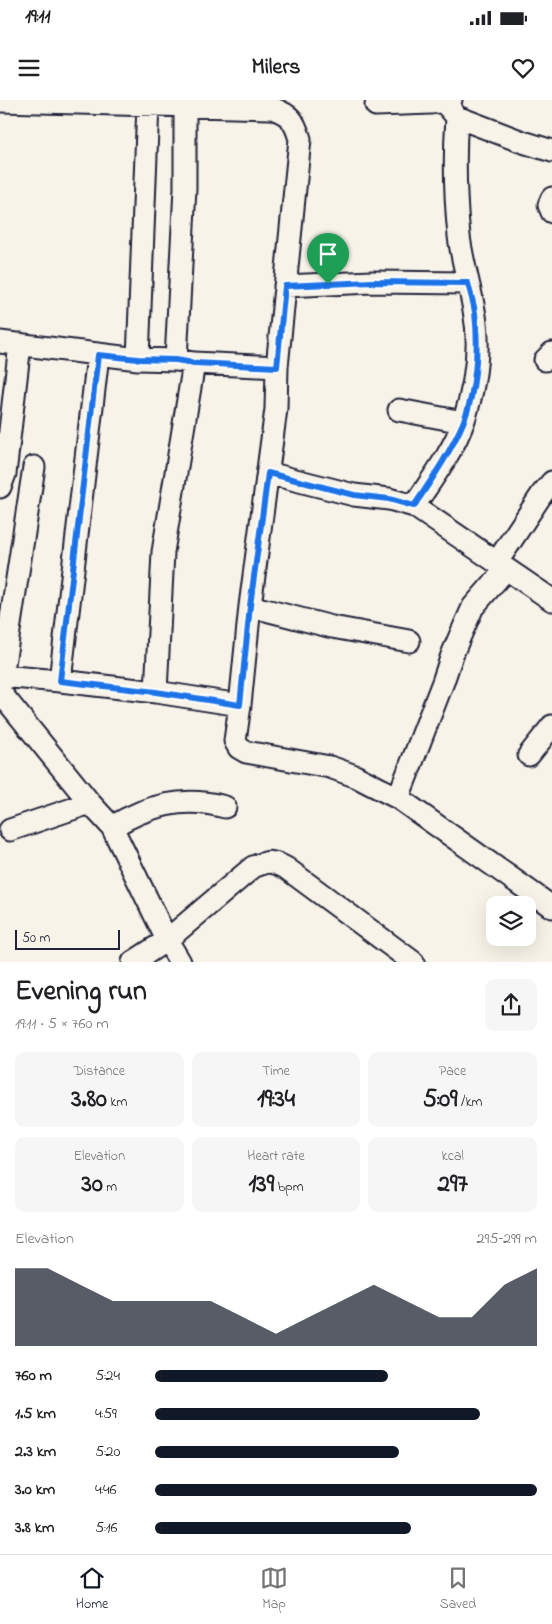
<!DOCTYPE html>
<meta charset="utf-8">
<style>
body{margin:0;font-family:"Indie Flower",sans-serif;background:#f6f6f6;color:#202124;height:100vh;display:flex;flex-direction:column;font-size:19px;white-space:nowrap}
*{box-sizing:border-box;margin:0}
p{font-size:16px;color:#757577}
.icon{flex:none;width:28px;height:28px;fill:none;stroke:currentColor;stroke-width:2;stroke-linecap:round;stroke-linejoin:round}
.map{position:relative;height:862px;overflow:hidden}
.sheet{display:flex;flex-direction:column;background:#fff;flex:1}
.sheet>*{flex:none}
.buttons{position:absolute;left:486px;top:796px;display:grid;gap:10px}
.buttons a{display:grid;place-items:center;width:50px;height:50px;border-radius:10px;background:#fff;box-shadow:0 5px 20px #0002;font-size:25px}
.scale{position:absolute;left:15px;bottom:12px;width:105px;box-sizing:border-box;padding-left:5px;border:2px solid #22223b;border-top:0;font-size:14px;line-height:18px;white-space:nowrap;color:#22223b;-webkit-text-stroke:4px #f7f3e8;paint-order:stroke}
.pin{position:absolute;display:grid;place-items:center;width:42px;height:42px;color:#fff;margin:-51px -21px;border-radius:50% 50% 50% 0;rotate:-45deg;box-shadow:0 0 5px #0007}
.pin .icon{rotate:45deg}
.round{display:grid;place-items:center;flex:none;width:52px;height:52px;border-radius:10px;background:#f6f6f6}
.head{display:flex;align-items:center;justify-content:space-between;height:85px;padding:0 15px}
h1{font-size:28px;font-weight:700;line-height:38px}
.stats{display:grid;grid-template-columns:repeat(3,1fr);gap:8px;height:85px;padding:5px 15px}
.stats div{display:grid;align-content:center;border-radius:10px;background:#f6f6f6;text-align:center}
.stats b{font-size:25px;font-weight:700}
.stats small{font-size:14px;font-weight:400}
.stats p{font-size:14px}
.chart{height:140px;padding:10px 15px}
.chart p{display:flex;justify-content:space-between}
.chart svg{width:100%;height:90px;margin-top:5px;fill:#111827;opacity:.7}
ul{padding:0 15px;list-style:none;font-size:16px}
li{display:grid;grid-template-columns:80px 60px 1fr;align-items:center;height:38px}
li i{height:12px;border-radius:6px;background:#111827}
.status{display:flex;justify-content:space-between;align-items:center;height:35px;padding:0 25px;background:#fff;direction:ltr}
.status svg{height:14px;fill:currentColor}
header{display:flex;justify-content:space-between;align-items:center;height:65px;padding:0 15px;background:#fff;font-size:22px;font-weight:700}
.menu{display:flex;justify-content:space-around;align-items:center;height:70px;border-top:1px solid #e0e0e0;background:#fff;font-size:14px;color:#757577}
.menu a{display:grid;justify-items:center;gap:2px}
.menu .active{color:#111827}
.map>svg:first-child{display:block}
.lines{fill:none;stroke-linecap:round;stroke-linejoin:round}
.minor-casing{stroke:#22223b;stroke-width:25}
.minor{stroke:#f7f3e8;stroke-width:21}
.route-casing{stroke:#fff;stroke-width:10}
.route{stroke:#1a73e8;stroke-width:6}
</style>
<div class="status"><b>19:11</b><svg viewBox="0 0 49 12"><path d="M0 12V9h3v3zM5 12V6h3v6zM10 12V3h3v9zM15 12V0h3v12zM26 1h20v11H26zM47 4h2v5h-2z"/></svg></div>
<header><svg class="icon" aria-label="menu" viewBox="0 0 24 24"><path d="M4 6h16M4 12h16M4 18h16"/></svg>Milers<svg class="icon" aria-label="heart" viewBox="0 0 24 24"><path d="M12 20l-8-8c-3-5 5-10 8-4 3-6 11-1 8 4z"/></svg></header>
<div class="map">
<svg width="552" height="862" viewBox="0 0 552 862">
<rect width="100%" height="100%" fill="#f7f3e8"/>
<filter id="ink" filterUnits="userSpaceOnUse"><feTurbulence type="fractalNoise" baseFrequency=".02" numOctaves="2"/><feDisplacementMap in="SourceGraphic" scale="10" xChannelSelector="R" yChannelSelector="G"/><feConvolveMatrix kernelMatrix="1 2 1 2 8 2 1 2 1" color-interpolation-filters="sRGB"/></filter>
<g filter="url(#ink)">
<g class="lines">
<defs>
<path id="minor" d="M 0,1 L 272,8 C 291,15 294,20 300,39 L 277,267 L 276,309 L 250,506 L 240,605 L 235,641 L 239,648 L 246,652 L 330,667 L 355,676 L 398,698 L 552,807
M 376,5 L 431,3 L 451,0
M 457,17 L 520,41 L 552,51
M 552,98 L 549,105 L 552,112
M 285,186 L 372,182 L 468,183
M 0,242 L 138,259 L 176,260 L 194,263 L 277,267
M 138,259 L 148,4
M 176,260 L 185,88 L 185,0
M 545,260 L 552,253
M 399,310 L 463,322
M 268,373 L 354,395 L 389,399 L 414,406 C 432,379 454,350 464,320 C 475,286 481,246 474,210 C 470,186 462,161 459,136 C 455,96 454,57 457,17 L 442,0
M 0,387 L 5,374 L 20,244
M 414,406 L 552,500
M 497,462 L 542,394 L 552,382
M 250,506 L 332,527 L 409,541
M 0,576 L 60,581 L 156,592 L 240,605
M 2,577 L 34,367
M 60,581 L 98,255
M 0,592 L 90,703 L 112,727 L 167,840 L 180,862
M 156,592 L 163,452 L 194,263
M 529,655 L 552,626
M 398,698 L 443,582 L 452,555 L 460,536 L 473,507 L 506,469
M 112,727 C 148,705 184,696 225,707
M 10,730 L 90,703
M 133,862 L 167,840 L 253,767 C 268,761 271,760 286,768 L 413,862"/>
</defs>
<use href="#minor" class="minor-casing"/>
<use href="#minor" class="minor"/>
</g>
</g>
<g class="lines" filter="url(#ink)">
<defs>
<path id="route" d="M 372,182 L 468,183 C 470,193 474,203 475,213 C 479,247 476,292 463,323 C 450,353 432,379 414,406 L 389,399 L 354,395 L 268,373 L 250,506 L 240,605 L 156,592 L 60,581 L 98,255 L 138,259 L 176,260 L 194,263 L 277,267 L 285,186 Z"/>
</defs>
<use href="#route" class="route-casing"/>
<use href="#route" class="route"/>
</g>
</svg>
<div class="buttons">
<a><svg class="icon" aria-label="layers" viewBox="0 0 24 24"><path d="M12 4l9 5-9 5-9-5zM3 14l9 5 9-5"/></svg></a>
</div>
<div class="scale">50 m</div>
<div class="pin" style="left:328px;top:184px;background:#1e9e55"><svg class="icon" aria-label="arrive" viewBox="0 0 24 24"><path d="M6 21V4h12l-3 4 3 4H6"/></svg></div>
</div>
<section class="sheet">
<div class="head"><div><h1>Evening run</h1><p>19:11 · 5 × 760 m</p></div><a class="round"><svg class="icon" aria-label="share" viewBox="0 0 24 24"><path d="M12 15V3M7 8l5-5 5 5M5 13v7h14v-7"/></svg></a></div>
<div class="stats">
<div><p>Distance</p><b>3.80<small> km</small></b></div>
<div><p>Time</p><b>19:34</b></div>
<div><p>Pace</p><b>5:09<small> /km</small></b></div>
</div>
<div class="stats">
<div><p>Elevation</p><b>30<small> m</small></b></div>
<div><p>Heart rate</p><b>139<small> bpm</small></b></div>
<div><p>kcal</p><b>297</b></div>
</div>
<div class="chart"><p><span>Elevation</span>295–299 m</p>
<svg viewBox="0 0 160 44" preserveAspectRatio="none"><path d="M0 44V6L10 6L20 14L30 22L40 22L50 22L60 22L70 30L80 38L90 30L100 22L110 14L120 22L130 30L140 30L150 14L160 6V44z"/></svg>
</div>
<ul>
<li><b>760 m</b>5:24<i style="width:61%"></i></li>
<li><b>1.5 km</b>4:59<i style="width:85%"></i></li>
<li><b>2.3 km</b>5:20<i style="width:64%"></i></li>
<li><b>3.0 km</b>4:46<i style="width:100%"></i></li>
<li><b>3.8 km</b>5:16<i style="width:67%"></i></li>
</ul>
</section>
<nav class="menu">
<a class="active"><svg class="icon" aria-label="home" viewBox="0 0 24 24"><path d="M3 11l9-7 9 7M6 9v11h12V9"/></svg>Home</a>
<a><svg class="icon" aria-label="map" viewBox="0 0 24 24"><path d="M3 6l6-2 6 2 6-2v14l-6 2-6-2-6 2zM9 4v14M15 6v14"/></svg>Map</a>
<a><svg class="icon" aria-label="saved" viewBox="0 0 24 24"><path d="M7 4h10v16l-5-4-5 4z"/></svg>Saved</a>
</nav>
